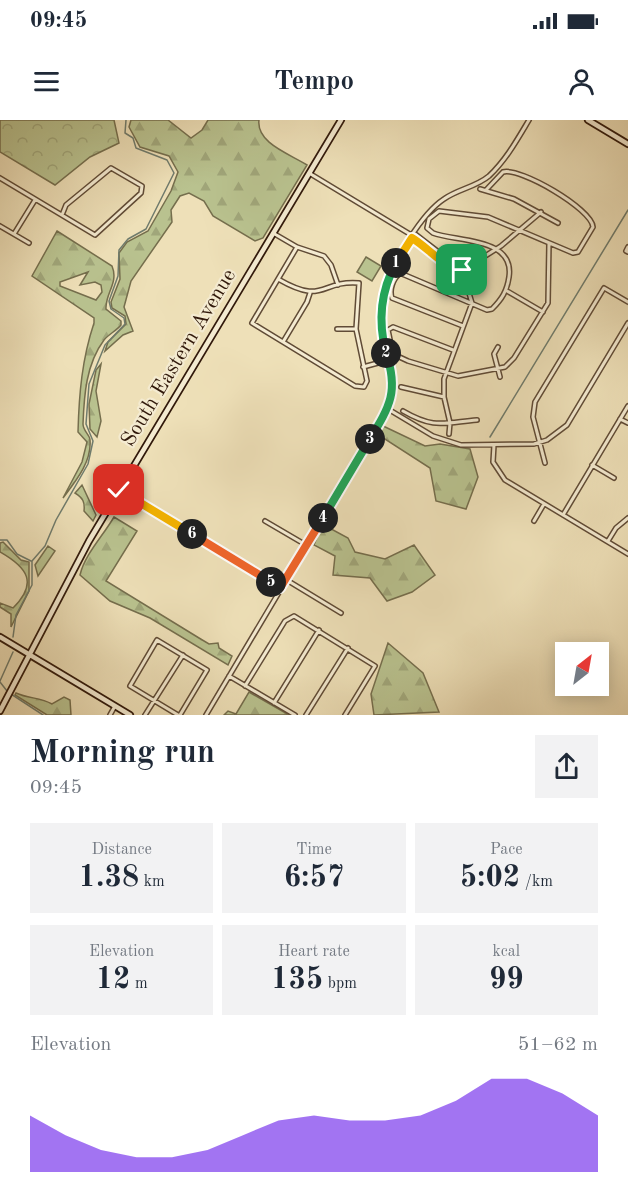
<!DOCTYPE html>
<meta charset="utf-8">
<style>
body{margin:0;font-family:"Old Standard TT",serif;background:#f2f2f3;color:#1f2937;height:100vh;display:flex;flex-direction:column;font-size:22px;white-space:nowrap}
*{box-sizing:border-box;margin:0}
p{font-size:20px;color:#747a83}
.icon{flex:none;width:33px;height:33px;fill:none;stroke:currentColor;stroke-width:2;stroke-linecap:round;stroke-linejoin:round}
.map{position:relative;height:595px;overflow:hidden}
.side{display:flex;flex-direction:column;background:#fff;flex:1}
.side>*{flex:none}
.needle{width:39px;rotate:31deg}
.controls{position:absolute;left:555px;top:522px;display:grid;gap:12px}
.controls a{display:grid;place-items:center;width:54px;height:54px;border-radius:0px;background:#fff;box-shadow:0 3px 15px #0003;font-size:30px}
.pin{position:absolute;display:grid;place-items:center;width:51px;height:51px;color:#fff;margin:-26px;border-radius:12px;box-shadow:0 3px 9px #0006}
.km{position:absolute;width:30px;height:30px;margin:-15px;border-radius:50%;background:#222;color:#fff;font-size:16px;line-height:30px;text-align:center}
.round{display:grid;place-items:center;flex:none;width:63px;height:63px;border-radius:0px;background:#f2f2f3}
.headline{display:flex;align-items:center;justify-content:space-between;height:102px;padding:0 30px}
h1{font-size:33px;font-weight:700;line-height:45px}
.metrics{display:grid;grid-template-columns:repeat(3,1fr);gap:9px;height:102px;padding:6px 30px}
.metrics div{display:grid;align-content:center;border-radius:0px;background:#f2f2f3;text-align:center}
.metrics b{font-size:30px;font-weight:700}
.metrics small{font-size:16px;font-weight:400}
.metrics p{font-size:16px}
.chart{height:168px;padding:12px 30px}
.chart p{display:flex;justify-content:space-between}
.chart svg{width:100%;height:108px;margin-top:6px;fill:#7c3aed;opacity:.7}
.status{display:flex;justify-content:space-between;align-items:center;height:42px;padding:0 30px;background:#fff;direction:ltr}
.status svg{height:16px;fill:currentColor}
header{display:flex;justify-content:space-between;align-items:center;height:78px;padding:0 30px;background:#fff;font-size:27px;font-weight:700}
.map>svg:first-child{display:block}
.green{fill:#b9c28f;stroke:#756e4d;stroke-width:1.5}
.forest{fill:url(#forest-firs);stroke:#756e4d;stroke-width:1.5;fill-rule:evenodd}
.park{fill:url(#park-crowns);stroke:#756e4d;stroke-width:1.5}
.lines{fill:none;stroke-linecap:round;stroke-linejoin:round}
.stream{stroke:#6f7b6c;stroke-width:1.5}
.minor-casing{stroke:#604b36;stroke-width:6}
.secondary-casing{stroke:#31190b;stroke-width:8}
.minor{stroke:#f4ebd1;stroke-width:3}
.secondary{stroke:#f4ebd1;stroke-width:4.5}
.split-1-casing{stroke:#fff;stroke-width:12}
.split-2-casing{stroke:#fff;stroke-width:12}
.split-3-casing{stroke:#fff;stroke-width:12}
.split-4-casing{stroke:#fff;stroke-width:12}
.split-5-casing{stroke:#fff;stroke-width:12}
.split-6-casing{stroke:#fff;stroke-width:12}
.split-7-casing{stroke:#fff;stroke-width:12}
.split-1{stroke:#f5b400;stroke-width:8}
.split-2{stroke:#22a559;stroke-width:8}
.split-3{stroke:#22a559;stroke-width:8}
.split-4{stroke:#22a559;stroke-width:8}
.split-5{stroke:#f0652b;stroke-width:8}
.split-6{stroke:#f0652b;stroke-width:8}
.split-7{stroke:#f5b400;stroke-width:8}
.labels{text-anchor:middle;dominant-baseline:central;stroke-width:4.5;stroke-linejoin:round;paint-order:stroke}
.street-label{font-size:21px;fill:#31190b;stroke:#f4ebd1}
</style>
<div class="status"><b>09:45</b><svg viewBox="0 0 49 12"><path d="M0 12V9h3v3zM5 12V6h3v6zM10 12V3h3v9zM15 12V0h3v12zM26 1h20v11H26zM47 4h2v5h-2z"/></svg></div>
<header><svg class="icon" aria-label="menu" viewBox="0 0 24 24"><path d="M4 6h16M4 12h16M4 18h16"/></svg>Tempo<svg class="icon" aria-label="person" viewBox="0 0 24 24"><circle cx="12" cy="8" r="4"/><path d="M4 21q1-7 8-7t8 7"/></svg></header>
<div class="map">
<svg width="628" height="595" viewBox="0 0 628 595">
<defs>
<pattern id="forest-firs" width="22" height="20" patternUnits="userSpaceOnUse" patternTransform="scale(1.5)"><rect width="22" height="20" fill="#b9c28f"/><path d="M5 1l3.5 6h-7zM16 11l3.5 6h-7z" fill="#a0a67a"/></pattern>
<pattern id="park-crowns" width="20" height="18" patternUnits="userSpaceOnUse" patternTransform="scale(1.5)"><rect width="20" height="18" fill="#b9c28f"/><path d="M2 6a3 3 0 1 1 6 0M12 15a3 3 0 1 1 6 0" fill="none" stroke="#a0a67a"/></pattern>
</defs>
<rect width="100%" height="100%" fill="#eee0b8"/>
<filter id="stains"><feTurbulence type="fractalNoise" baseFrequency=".00333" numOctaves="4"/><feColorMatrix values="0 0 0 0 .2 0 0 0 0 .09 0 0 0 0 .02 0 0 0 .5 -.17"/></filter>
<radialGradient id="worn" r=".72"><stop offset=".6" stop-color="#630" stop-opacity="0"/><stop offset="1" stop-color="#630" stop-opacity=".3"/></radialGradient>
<path class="green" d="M 366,137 L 381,146 L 372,161 L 357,152 Z"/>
<path class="forest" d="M 131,0 L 168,0 L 191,18 L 202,10 L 208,0 L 259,0 C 256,23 290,34 307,45 L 263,118 L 255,121 L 213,96 L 204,81 L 189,73 L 180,76 L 171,90 L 172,102 L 131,161 L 124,187 L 133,211 L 123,215 L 105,231 L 108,222 L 126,204 L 125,196 L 112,188 L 111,182 L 120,159 L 119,133 L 127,122 L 148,111 L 171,71 L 178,52 L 169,36 L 140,27 L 129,7 Z
M 57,111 L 112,146 C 119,163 105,173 106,189 L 121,201 L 121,205 C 116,211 109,214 104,220 C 86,244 84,276 83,304 C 83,311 90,315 90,320 C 92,342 75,362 63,378 L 82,342 L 87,322 L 78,312 C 79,274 82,239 94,203 L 94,198 L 32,156 ZM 88,152 L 80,165 L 95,162 L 101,165 L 102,172 L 96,180 L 60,166 L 60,162 Z
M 101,244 L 96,271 L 101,301 L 97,317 L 90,309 L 89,284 L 96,250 Z
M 381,305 L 425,326 L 440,324 L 470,329 L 478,357 L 466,389 L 436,381 L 430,348 L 377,314 Z
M 82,365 L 96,395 L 93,401 L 84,391 C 85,382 83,378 75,373 Z
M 114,397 L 137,411 L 106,461 L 199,518 L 209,524 L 218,523 L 219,528 L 232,536 L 228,545 L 150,498 L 110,481 L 80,455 C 85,434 103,416 114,397 Z
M 322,404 L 348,418 L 355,432 L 385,439 L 414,425 L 435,455 L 412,472 L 387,481 L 370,458 L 333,455 L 335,436 L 314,425 Z
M 3,422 L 21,440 L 29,442 L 29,471 L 11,507 L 11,494 L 0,487 L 0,483 L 13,488 C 38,463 28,448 0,432 L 0,423 Z
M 48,426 L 55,431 L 38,456 L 35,445 Z
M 388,523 L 423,553 L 439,592 L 374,595 L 371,574 Z
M 249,572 L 289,595 L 224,595 L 228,591 L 236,594 Z
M 16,573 C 29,579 40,577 52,584 L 64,577 L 70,580 L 71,595 L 47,595 L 15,575 Z"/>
<path class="park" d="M 0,0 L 114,0 L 119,23 L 90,37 L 55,65 L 0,32 Z"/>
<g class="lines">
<path class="stream" d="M 490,317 L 628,90
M 0,420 L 7,420 L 17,434 L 31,441
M 13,517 L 16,495 L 32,465 L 32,441 L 45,426 L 56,400 L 88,344 L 93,321 L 86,304 L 89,264 L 105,225 L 125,204 L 124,198 L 111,189 L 109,181 L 118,156 L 119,130 L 128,119 L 146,109 L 174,53 L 167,40 L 136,28 L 133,18 L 125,13 L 126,0
M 0,561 L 13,532
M 0,562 L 7,571
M 11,574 L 43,595"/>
<defs>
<path id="minor" d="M 309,53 L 413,116
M 0,58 L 95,115 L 141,73 L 142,66 L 111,48 L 66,85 L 62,95
M 480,69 L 514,79 L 558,103
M 0,106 L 29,123
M 273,113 L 297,127 L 324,136 L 331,145 L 338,165
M 14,114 L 35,80
M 415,114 L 462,150
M 412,118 C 429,128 441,144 460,152 L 462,150
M 628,127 L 626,131 L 628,132
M 463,150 L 501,126 L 541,92
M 278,159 C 325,186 319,160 359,163 L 356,209 L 367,261 L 364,267 L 355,266 L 252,203 L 297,127
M 507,171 L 543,192
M 463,206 L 392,178 C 389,170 393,159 400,153 L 487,190 L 492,189 C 502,179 507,171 509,157 C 515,117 456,122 433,113 L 427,108 L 429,99 L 439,91 L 488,97 L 573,133 L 578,132 L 593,107 C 592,89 520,47 503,52 L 486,70
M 337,209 L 356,209
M 283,222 L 307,182 L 310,173
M 498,227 L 494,234 L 500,257
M 453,230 L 393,207 L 388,210 L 393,234 L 408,241 L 458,256 L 505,247 L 514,238 L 548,183 L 549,123
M 363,247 L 389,240
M 401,267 L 444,277
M 388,289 L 433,316 L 461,325 L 534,324 L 547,320 L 567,305 L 628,203
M 403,291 C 434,309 443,303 477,300
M 620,299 L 628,303
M 449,314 L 450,303 L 444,277 L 444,259 L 472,183 L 462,150
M 494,325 L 493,342 L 505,360 L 628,434
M 545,343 L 533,297 L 535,282 L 604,168 L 628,182
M 592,345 L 614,358
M 120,370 L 280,468
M 563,395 L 628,286
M 265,401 L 306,425
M 534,401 L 544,384
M 608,421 L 616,408 L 628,398
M 285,459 L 341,493
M 229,556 L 295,595
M 245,566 L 285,501 L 294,496 L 375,546 L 345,595
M 274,583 L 319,510
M 110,595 L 115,586
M 145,595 L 183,535
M 178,595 L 130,566 L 157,520 L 207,550 L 180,595
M 206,595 L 388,289 C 390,282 394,273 393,266 C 392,232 374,202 386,166 C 394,141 421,94 444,79 C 458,69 476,67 489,56 C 506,40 517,20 529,0
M 306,595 L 348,528"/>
<path id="secondary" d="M 588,0 L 628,24
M 0,517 L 130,595
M 0,591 L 89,421 L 341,0"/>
</defs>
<use href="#minor" class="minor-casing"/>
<use href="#secondary" class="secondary-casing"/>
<use href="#minor" class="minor"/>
<use href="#secondary" class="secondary"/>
</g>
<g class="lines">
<defs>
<path id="split-1" d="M 396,143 L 412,118 C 426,126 448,151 462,150"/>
<path id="split-2" d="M 386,233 C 378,202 380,172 396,143"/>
<path id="split-3" d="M 370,319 C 390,286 399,271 386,233"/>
<path id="split-4" d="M 323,398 L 370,319"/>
<path id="split-5" d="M 271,462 L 280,468 L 323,398"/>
<path id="split-6" d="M 192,414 L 271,462"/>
<path id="split-7" d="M 119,370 L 192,414"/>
</defs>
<use href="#split-1" class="split-1-casing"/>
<use href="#split-2" class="split-2-casing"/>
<use href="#split-3" class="split-3-casing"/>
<use href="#split-4" class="split-4-casing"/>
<use href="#split-5" class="split-5-casing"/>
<use href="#split-6" class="split-6-casing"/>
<use href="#split-7" class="split-7-casing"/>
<use href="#split-1" class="split-1"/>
<use href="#split-2" class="split-2"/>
<use href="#split-3" class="split-3"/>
<use href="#split-4" class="split-4"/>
<use href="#split-5" class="split-5"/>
<use href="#split-6" class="split-6"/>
<use href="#split-7" class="split-7"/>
</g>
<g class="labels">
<g class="street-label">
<text transform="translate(179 238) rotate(-59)">South Eastern Avenue</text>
</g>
</g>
<rect width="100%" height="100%" filter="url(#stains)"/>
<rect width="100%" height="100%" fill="url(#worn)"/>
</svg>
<div class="controls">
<a><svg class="needle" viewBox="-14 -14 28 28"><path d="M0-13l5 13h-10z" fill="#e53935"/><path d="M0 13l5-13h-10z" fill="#747a83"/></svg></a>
</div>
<div class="pin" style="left:462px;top:150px;background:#1e9e55"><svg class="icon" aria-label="arrive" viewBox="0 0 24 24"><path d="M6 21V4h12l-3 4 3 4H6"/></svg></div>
<div class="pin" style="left:119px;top:370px;background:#d93025"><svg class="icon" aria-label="check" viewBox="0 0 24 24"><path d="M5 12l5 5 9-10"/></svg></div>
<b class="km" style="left:396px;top:143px">1</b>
<b class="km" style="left:386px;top:233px">2</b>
<b class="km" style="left:370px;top:319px">3</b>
<b class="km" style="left:323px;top:398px">4</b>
<b class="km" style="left:271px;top:462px">5</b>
<b class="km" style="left:192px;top:414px">6</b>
</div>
<section class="side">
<div class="headline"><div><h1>Morning run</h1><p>09:45</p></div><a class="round"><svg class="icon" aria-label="share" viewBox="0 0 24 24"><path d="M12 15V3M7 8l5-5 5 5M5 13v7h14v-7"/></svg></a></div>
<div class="metrics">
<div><p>Distance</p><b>1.38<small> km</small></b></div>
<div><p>Time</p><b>6:57</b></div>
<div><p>Pace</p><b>5:02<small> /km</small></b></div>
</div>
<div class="metrics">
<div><p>Elevation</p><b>12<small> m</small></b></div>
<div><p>Heart rate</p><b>135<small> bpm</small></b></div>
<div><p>kcal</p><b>99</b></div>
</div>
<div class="chart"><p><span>Elevation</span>51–62 m</p>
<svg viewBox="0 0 160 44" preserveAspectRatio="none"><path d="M0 44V21L10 29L20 35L30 38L40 38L50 35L60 29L70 23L80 21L90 23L100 23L110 21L120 15L130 6L140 6L150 12L160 21V44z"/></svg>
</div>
</section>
